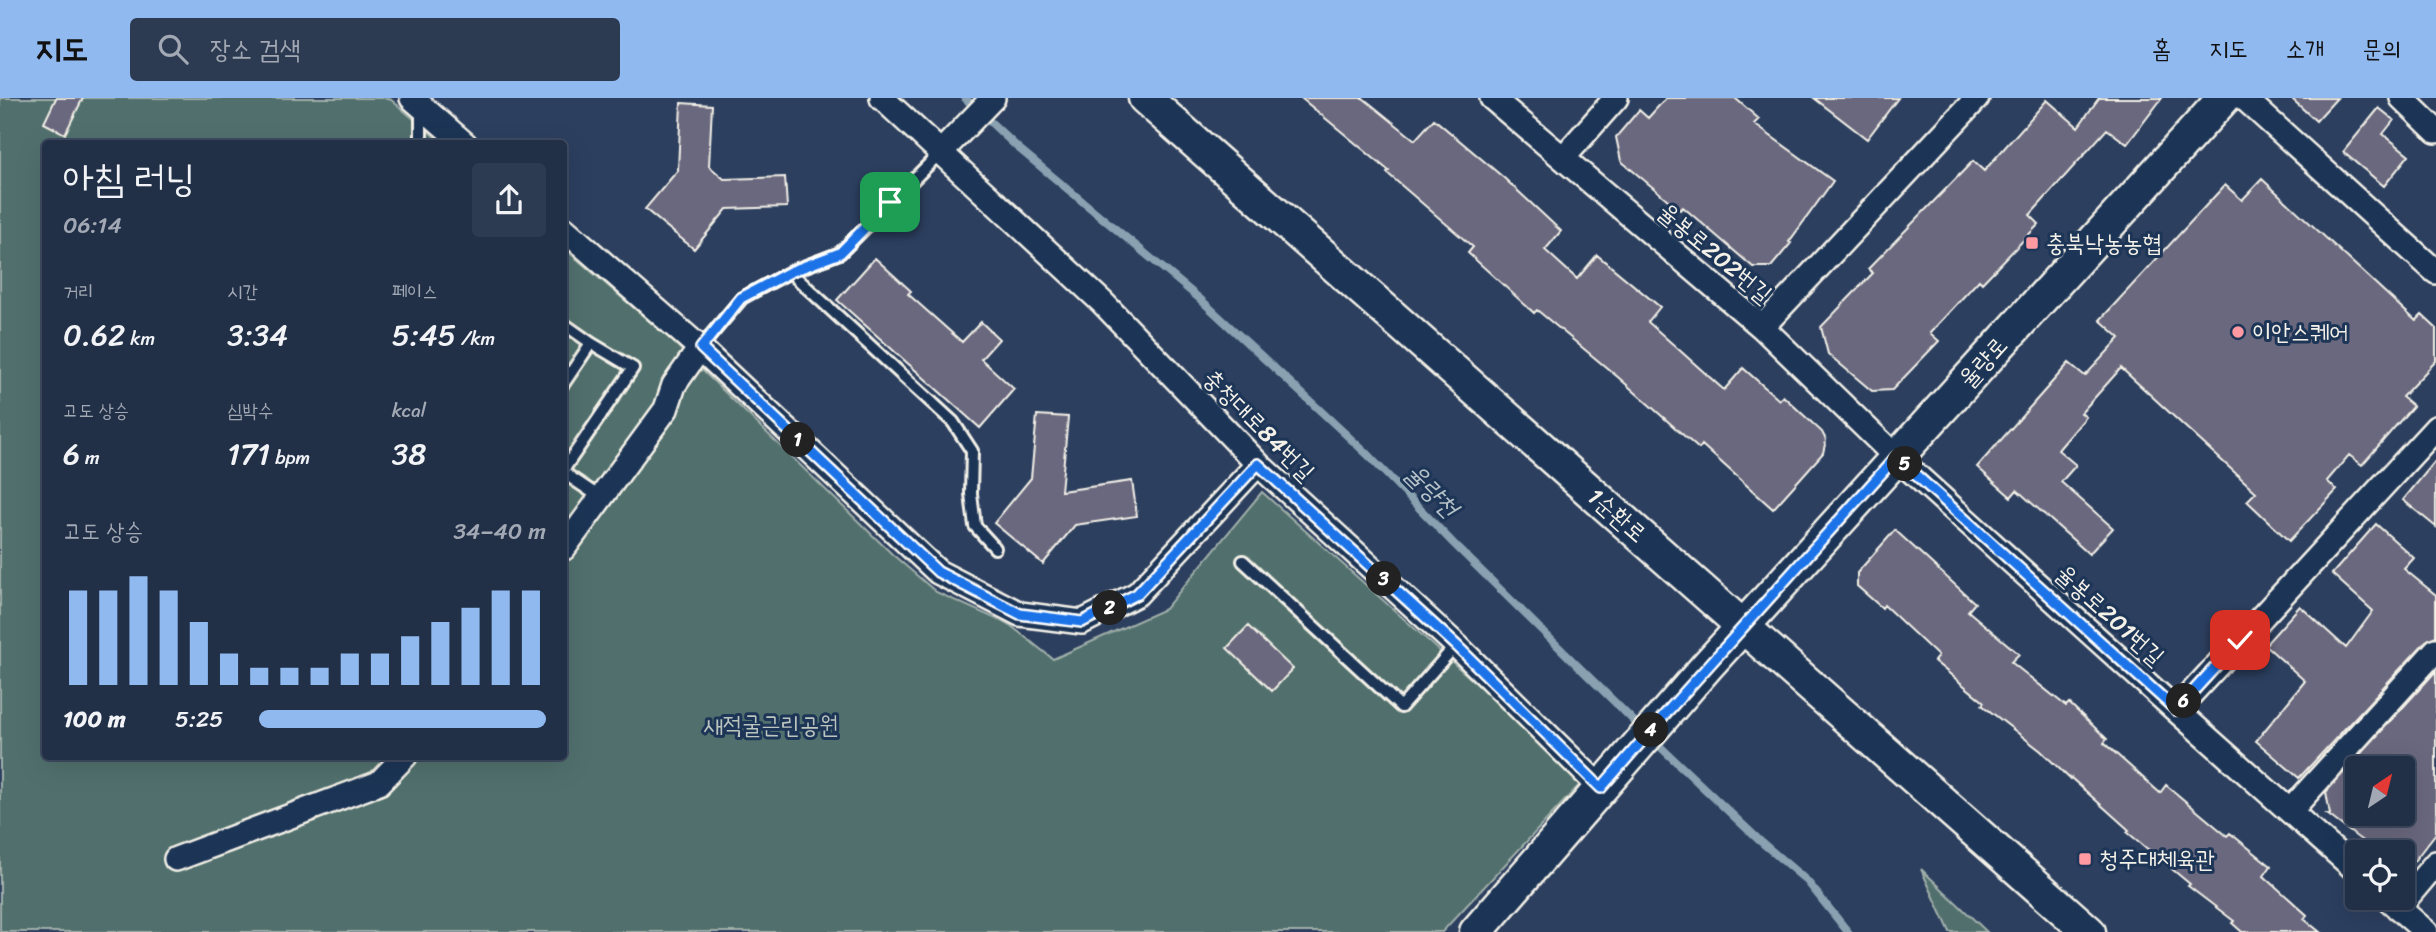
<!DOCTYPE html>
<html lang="ko">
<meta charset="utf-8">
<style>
body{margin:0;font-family:Sriracha,"Poor Story",sans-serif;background:#2d3b52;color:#f1f3f6;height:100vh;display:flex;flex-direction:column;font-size:26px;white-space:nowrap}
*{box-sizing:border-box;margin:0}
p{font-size:23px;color:#a2a9b4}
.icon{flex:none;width:38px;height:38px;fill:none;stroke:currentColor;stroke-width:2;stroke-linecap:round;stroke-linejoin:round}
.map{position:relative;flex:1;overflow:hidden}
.drawer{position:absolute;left:42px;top:42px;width:525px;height:620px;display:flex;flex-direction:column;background:#212f47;border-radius:7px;box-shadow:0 7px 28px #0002,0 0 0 2px #3e4a60}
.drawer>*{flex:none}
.needle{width:46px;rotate:35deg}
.tools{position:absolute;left:2345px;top:658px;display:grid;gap:14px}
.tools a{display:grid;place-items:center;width:70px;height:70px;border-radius:7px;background:#212f47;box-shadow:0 7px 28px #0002,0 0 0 2px #3e4a60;font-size:35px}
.pin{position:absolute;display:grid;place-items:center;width:60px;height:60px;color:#fff;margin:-30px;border-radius:14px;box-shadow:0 4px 10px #0006}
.km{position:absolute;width:35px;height:35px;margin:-18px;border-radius:50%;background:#222;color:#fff;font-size:19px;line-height:35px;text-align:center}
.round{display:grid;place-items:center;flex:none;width:74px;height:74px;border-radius:7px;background:#2d3b52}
.summary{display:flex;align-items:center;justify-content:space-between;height:119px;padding:0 21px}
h1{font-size:38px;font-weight:600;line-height:52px}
.metrics{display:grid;grid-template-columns:repeat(3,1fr);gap:10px;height:119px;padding:7px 21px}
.metrics div{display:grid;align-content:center}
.metrics b{font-size:30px;font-weight:600}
.metrics small{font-size:19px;font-weight:400}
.metrics p{font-size:19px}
.chart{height:196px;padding:14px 21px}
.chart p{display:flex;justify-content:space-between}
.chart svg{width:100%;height:126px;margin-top:7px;stroke:#90b9f0;stroke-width:6}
ul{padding:0 21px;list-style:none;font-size:23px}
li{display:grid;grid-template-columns:112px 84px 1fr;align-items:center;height:52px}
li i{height:18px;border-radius:9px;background:#90b9f0}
header{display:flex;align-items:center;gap:42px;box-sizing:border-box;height:98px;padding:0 35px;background:#90b9f0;color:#111}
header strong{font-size:33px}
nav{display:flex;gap:38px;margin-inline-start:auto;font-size:24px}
.search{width:490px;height:63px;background:#2d3b52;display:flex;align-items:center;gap:18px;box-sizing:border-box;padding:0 24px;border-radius:7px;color:#a2a9b4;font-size:26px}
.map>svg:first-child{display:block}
.green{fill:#516f6d;stroke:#a2b0aa;stroke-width:2}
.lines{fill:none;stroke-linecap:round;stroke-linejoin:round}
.stream{stroke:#89a1b0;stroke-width:8}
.building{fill:#6a687e;stroke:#f4f1e8;stroke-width:2;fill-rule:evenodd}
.lane-casing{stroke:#f4f1e8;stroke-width:16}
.street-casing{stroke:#f4f1e8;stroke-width:28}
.secondary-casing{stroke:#f4f1e8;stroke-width:37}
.lane{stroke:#1d3557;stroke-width:10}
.street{stroke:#1d3557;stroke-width:23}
.secondary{stroke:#1d3557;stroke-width:32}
.route-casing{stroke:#fff;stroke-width:14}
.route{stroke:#1a73e8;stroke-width:9}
.poi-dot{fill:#ff9aa2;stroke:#1d3557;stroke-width:2.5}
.labels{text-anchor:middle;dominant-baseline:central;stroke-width:6;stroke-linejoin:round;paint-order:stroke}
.poi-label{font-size:24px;fill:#f4f1e8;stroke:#1d3557;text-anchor:start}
.street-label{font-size:24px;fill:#f4f1e8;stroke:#1d3557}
.park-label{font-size:24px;fill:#bbc4bd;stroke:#1d3557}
.water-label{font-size:26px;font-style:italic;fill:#b6c2c7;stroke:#1d3557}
</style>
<header>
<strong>지도</strong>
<div class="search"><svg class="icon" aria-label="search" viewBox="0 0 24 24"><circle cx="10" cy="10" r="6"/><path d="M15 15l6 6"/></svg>장소 검색</div>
<nav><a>홈</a><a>지도</a><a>소개</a><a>문의</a></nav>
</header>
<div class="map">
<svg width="2436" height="834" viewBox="0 0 2436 834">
<rect width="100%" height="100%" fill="#2c3f5f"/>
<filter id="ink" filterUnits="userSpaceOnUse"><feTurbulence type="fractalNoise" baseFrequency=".0143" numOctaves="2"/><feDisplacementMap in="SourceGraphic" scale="14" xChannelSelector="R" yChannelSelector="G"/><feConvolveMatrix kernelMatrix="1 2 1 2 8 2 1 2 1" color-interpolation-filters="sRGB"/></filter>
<g filter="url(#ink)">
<path class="green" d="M 0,0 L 389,0 L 442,45 L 46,46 L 46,658 L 564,658 L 564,150 L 670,241 L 892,456 L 936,494 L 1010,527 L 1053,561 L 1165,511 L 1262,394 L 1584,682 L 1442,834 L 0,834 Z
M 1921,771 L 1987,834 L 1950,834 Z"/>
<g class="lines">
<path class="stream" d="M 965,0 L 1017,49 L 1200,201 L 1367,356 L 1454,446 L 1642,631
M 1651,640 L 1760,743 L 1807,783 L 1848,834"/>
</g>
<path class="building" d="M 56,0 L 83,0 L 65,36 L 44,25 Z
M 1301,0 L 1363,0 L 1415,42 L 1434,21 L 1504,80 L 1561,133 L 1545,152 L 1577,181 L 1597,157 L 1660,209 L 1648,224 L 1724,292 L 1743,270 L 1779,302 L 1783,298 L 1822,334 L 1826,342 L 1823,355 L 1773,411 L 1702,347 L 1699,351 L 1619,280 L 1537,212 L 1534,215 L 1468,155 L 1473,149 L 1387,75 L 1389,73 Z
M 1666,0 L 1735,0 L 1759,21 L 1754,26 L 1833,83 L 1789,144 L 1791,145 L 1771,169 L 1753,169 L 1683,109 L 1680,112 L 1621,63 L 1616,39 L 1639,12 L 1648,20 Z
M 1814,0 L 1898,0 L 1867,41 Z
M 2099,0 L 2162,0 L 2127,46 L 2107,31 L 2030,117 L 2039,126 L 1982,185 L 1979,182 L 1930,235 L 1939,243 L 1892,292 L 1872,293 L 1828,256 L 1821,229 L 1873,175 L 1868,171 L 1973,63 L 1984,73 L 2047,2 L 2078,29 Z
M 2291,0 L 2337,0 L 2316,23 Z
M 681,5 L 712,7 L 709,68 L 724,81 L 785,79 L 787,109 L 727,111 L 694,151 L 645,111 L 678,72 Z
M 2379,10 L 2394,22 L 2383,36 L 2409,57 L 2384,88 L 2343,54 Z
M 2262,81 L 2416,223 L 2422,217 L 2436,230 L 2436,263 L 2402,299 L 2413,308 L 2362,367 L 2349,357 L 2327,383 L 2337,392 L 2289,443 L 2247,403 L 2256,394 L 2121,270 L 2081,315 L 2086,319 L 2058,352 L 2076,367 L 2061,384 L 2113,430 L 2089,456 L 2017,392 L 2011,399 L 1977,369 L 2069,265 L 2085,278 L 2120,240 L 2100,222 L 2225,87 L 2242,102 Z
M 875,160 L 911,193 L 908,196 L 962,244 L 981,224 L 999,241 L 981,261 L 1014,291 L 980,330 L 837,202 Z
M 1037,317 L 1068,319 L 1061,393 L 1132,383 L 1137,418 L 1075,427 L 1043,466 L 994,425 L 1031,380 Z
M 2436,362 L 2436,429 L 2403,402 Z
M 2376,426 L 2414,460 L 2404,471 L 2436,497 L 2436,538 L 2426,543 L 2299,680 L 2256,643 L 2305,583 L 2265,547 L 2300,508 L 2346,550 L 2373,513 L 2332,476 Z
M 1895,432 L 1975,505 L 1968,513 L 2019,556 L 2011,564 L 2066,608 L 2069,605 L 2107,641 L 2104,645 L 2160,695 L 2166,687 L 2227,738 L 2230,735 L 2271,768 L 2264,778 L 2307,817 L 2304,821 L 2320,834 L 2242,834 L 2232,825 L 2234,823 L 2188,788 L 2190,786 L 2127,734 L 2129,732 L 2071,680 L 2070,681 L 2041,653 L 1982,607 L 1984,604 L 1934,563 L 1938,558 L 1884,507 L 1882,510 L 1857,488 L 1857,475 Z
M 1248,528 L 1293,571 L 1272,593 L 1227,550 Z
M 2436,573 L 2436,735 L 2403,777 L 2403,754 L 2378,754 L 2357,739 L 2327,716 L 2330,716 L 2326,694 ZM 2357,670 L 2403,670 L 2403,716 L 2357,716 Z"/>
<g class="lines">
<defs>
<path id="lane" d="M 421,10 L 421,46
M 790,174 L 953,324 L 972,353 L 971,396 L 975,428 L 995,450
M 564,226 L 591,245 L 564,285
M 700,250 L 742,200 L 790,174 L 840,155 L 941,54
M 564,371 L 633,270 L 591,245
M 564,375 L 601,400
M 1243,463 L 1401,609 L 1456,547"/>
<path id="street" d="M 412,0 L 465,46
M 882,0 L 1102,204 L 1258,366 L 1456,547 L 1601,690
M 1492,0 L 1762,229 L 1896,359 L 2176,612 L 2357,773
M 2244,0 L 2436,174
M 2402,0 L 2436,33
M 941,54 L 993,0
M 1563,60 L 1616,0
M 564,131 L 700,250 L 674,287 L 666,311 L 564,450
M 1762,229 L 1977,0
M 700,250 L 938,474 L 1020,516 L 1082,524 L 1137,496 L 1258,366
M 2176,612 L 2436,330
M 2290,713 L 2436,552
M 176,761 L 379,685 L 405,658
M 2387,800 L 2426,834
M 2398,810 L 2436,765"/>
<path id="secondary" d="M 1145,0 L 2089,834
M 1476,834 L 1707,568 L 2224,0"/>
</defs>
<use href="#lane" class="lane-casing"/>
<use href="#street" class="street-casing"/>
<use href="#secondary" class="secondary-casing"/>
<use href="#lane" class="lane"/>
<use href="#street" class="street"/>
<use href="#secondary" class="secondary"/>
</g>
</g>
<g class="lines" filter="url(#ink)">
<defs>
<path id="route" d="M 890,104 L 840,155 L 790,174 L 741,200 L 701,250 L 938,474 L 1020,516 L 1082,524 L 1137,496 L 1258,366 L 1456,547 L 1601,690 L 1667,614 L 1896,359 L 2176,612 L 2240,542"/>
</defs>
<use href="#route" class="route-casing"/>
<use href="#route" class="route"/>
</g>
<g class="poi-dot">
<rect x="2025" y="138" width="14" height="14" rx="3.5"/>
<circle cx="2238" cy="234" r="7"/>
<rect x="2078" y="754" width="14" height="14" rx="3.5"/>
</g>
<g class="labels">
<g class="poi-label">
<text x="2046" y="145">충북낙농농협</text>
<text x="2252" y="234">이안스퀘어</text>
<text x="2099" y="761">청주대체육관</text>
</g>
<g class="street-label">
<text transform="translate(1715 155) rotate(40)">율봉로202번길</text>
<text transform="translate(1983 264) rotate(-48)">율량로</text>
<text transform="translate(1259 327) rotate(45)">충청대로84번길</text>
<text transform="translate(1617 417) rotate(41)">1순환로</text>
<text transform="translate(2110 517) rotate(42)">율봉로201번길</text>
</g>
<g class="park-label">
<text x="771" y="627">새적굴근린공원</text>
</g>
<g class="water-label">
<text transform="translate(1432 392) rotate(45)">율량천</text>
</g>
</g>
</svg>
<div class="tools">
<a><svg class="needle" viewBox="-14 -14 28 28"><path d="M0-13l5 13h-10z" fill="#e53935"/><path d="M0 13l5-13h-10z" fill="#a2a9b4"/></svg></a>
<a><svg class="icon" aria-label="locate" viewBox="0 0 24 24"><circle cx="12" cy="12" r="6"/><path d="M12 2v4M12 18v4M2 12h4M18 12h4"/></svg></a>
</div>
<div class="pin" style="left:890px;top:104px;background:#1e9e55"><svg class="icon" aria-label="arrive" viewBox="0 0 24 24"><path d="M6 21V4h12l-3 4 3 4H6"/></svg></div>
<div class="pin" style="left:2240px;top:542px;background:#d93025"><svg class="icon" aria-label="check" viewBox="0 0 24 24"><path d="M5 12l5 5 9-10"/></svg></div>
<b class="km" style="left:798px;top:342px">1</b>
<b class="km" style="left:1110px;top:510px">2</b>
<b class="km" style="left:1384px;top:481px">3</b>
<b class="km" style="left:1651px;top:632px">4</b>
<b class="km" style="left:1905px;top:366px">5</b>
<b class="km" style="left:2184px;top:603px">6</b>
<section class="drawer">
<div class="summary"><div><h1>아침 러닝</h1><p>06:14</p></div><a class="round"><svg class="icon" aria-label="share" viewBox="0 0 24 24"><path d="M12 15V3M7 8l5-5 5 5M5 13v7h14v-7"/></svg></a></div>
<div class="metrics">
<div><p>거리</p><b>0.62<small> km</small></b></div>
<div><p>시간</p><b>3:34</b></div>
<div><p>페이스</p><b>5:45<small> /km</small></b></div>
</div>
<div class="metrics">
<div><p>고도 상승</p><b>6<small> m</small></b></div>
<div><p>심박수</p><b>171<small> bpm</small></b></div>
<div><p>kcal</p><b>38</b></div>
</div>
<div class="chart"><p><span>고도 상승</span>34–40 m</p>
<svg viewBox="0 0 160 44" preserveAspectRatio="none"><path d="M5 44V11M15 44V11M25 44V6M35 44V11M45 44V22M55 44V33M65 44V38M75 44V38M85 44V38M95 44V33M105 44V33M115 44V27M125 44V22M135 44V17M145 44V11M155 44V11"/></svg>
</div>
<ul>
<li><b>100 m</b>5:25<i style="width:100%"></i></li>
</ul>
</section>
</div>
